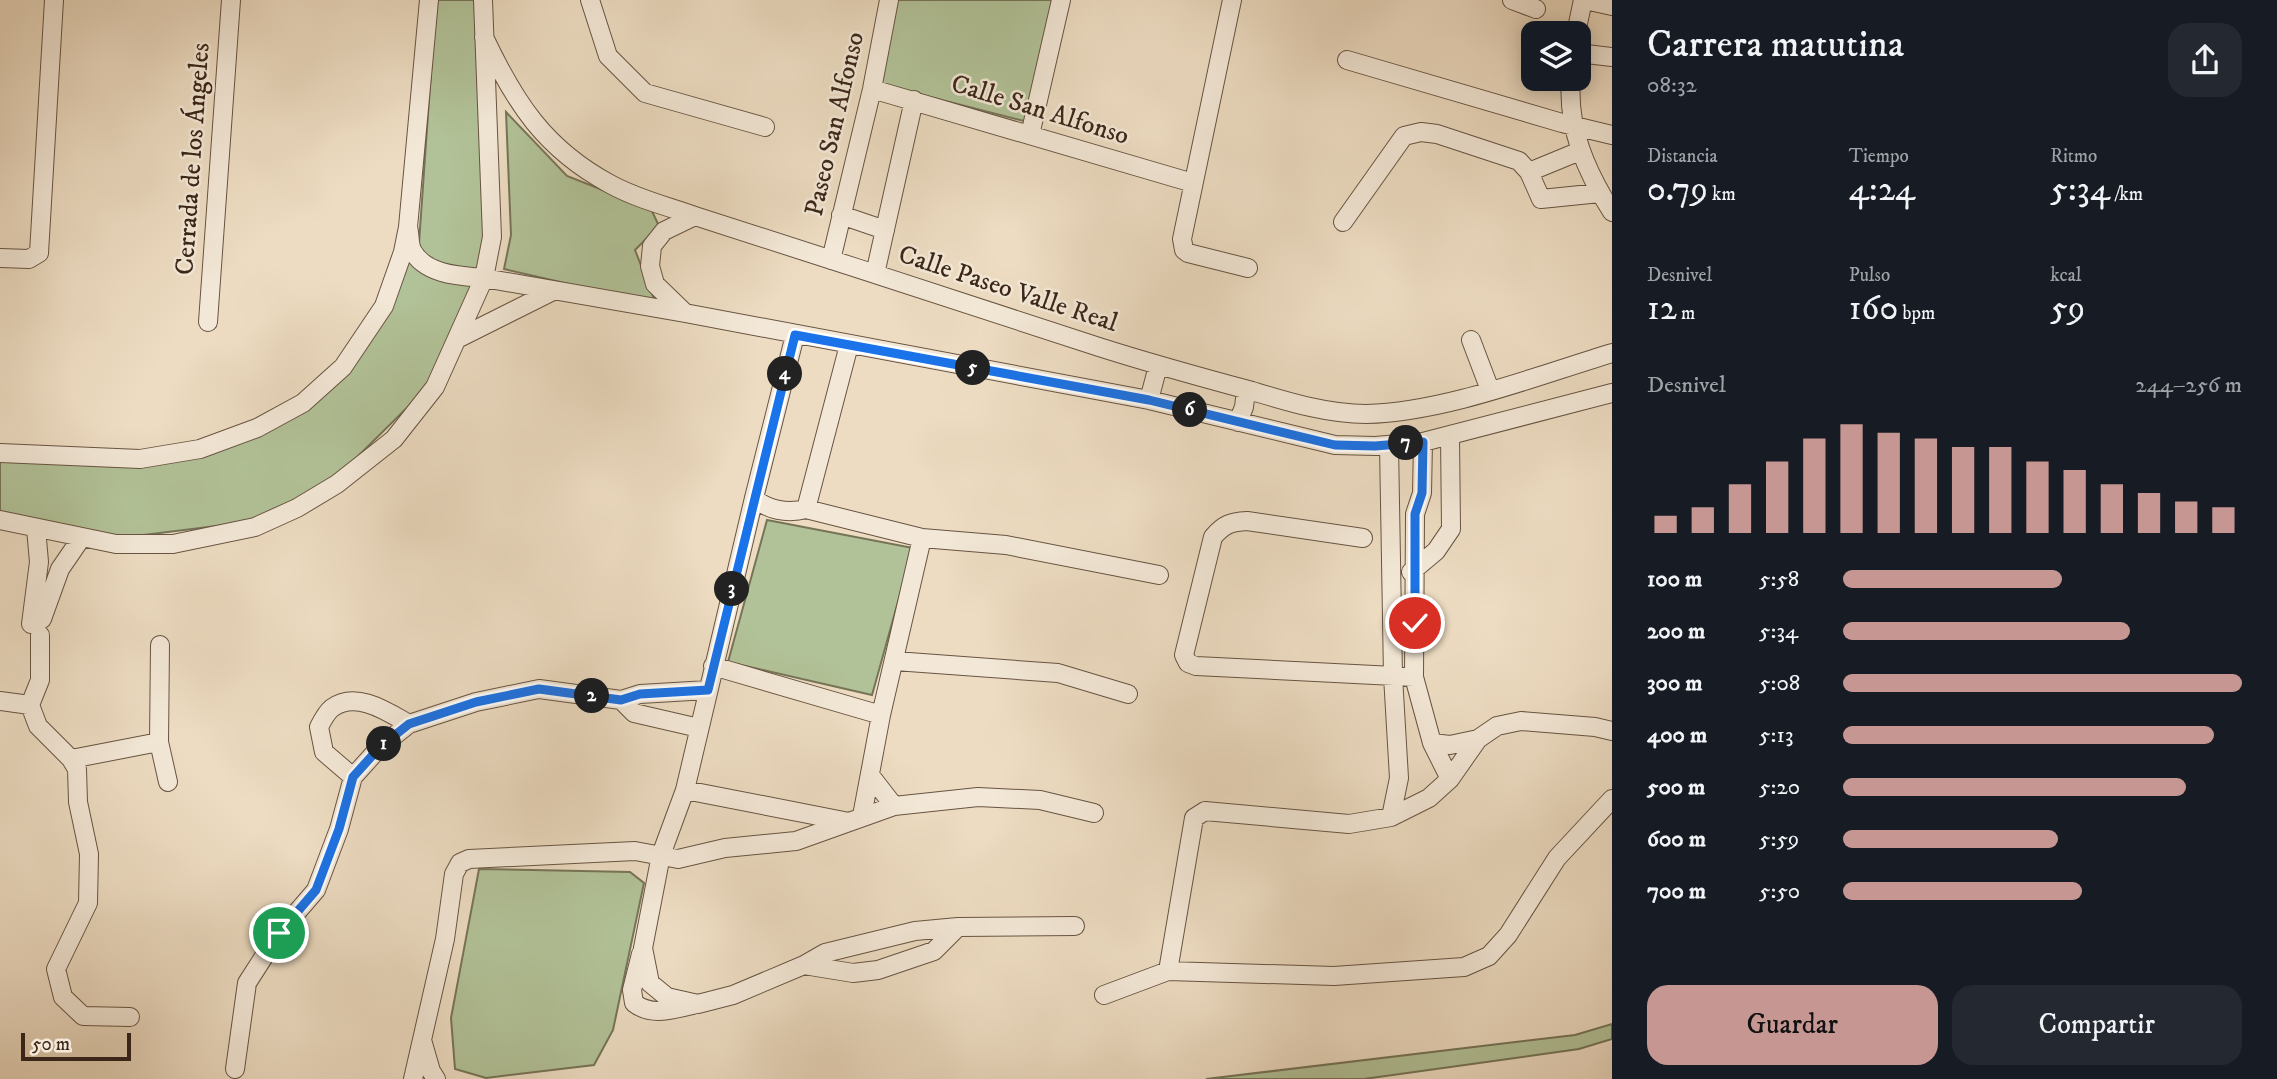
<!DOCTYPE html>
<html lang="es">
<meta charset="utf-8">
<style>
body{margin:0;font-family:"IM FELL DW Pica",serif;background:#242831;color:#f1f3f6;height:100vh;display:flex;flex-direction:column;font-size:26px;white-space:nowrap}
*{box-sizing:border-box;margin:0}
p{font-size:23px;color:#9ea1a6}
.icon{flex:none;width:38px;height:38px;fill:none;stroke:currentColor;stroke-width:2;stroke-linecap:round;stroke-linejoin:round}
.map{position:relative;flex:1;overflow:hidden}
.side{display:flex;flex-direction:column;background:#171b24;width:665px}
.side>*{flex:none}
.buttons{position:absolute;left:1521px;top:21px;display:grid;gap:14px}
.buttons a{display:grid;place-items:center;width:70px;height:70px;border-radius:14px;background:#171b24;box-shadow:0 4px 18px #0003;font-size:35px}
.scale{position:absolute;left:21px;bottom:18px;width:110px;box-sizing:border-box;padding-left:7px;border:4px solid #3b2618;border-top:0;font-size:19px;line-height:24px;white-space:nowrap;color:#3b2618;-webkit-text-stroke:5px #f3e8d7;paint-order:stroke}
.pin{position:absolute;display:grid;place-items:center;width:60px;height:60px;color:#fff;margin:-30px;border:4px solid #fff;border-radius:50%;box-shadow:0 2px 7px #0007}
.km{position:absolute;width:35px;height:35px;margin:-18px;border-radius:50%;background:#222;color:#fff;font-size:19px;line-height:35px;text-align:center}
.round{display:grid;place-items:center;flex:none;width:74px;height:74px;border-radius:21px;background:#242831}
.summary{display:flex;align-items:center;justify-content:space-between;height:119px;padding:0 35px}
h1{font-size:38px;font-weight:600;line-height:52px}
.metrics{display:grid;grid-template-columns:repeat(3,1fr);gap:10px;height:119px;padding:7px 35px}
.metrics div{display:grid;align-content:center}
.metrics b{font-size:35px;font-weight:600}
.metrics small{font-size:19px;font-weight:400}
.metrics p{font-size:19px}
.chart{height:196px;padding:14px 35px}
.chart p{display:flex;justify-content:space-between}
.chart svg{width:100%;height:126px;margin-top:7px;stroke:#c59692;stroke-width:6}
.button{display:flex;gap:14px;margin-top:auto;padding:14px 35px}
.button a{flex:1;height:80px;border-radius:21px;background:#c59692;color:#111;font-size:28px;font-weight:600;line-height:80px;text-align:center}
.button a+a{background:#242831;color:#f1f3f6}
ul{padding:0 35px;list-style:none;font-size:23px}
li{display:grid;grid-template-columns:112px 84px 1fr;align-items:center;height:52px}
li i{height:18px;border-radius:9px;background:#c59692}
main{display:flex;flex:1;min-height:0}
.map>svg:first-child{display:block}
.green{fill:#b2c298;stroke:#767458;stroke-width:2}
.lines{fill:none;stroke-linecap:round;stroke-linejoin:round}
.minor-casing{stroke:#685442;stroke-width:20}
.minor{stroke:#f3e8d7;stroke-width:18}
.route-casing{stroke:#fff;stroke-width:14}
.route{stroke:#1a73e8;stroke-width:9}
.labels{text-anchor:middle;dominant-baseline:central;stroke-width:5;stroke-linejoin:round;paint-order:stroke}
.street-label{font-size:26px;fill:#3b2618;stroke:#f3e8d7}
</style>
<main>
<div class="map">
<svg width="1612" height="1079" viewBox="0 0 1612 1079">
<rect width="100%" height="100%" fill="#eddcc2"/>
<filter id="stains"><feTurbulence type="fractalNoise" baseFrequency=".00286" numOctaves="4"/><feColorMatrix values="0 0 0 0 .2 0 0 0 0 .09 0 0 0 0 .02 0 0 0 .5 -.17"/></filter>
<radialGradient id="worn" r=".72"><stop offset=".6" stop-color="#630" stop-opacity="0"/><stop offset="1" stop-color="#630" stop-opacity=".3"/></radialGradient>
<path class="green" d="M 436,0 L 481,0 L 486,242 L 475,290 L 430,385 L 334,480 L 249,522 L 119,538 L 0,515 L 0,455 L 199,454 L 335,383 L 381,316 L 419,243 Z
M 897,0 L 1055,0 L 1028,122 L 879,84 Z
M 506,112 L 567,176 L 651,209 L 659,226 L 635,250 L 656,304 L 504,269 L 511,235 Z
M 767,520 L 913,548 L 872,695 L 728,662 Z
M 479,869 L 630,872 L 644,883 L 613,1030 L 594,1065 L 486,1078 L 455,1069 L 451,1018 Z
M 1612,1024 L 1612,1039 L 1579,1049 L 1364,1079 L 1206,1079 L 1575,1035 Z"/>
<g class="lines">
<defs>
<path id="minor" d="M 590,0 L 608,56 L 645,93 L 765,127
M 1232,0 L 1182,239 L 1184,250 L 1188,253 L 1248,268
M 1512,0 L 1536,9
M 1585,0 L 1612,6
M 1576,33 L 1583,0
M 484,37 C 515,103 545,149 610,184 C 637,199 667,206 695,216 C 830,259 964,303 1099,347 C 1149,363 1200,377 1252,391 C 1289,402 1327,414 1366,414 C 1445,412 1536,376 1612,353
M 1578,53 L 1612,57
M 1347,60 L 1562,123 L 1612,135
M 1571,79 C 1567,128 1586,171 1612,212
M 872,89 L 1193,183
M 1030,135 L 1061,0
M 1529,172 L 1580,151
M 841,215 L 885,230
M 1343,222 L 1404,136 L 1421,132 L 1437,134 L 1519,161 L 1529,172 L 1541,199 L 1600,193
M 408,227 C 410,233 409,244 412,250 C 425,275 460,276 484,278 L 685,313 L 1149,400 L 1335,445 L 1375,446 L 1423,442 L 1612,393
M 0,258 L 29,259 L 39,253 L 54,0
M 831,260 L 872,89 L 889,0
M 875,274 L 914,100
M 685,313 L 655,284 L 650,266 L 652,246 L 664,231 L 695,216
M 208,322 L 231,0
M 795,335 L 754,498 L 685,790 L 661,855 L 643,948 L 650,983 L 667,997 L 698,1004 L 733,995 L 804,965 L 825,953 L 915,931 L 958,927 L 1075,926
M 457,339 L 553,291
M 1471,340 L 1490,390
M 1149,400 L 1158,366
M 1238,422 L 1244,407 L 1246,390
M 1423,442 L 1422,493 L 1415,514 L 1414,677 L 1432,743 L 1450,779
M 1389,445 L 1393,676 L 1399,778 L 1391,817
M 0,453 L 140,459 L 200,449 L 257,428 L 303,403 L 343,367 L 384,306 L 403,252 L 408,227 L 429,0
M 754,498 C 768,510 787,514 806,509 L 922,538 L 1006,545 L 1159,575
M 806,509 L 849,345
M 0,520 L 116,544 L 173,544 L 255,527 L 297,508 L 337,484 L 394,439 L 435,387 L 484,278 L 492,237 L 483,0
M 1363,538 L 1247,521 C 1231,522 1224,524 1213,537 L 1184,655 L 1188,663 L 1196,666 L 1414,677
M 1411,572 L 1436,551 L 1451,529 L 1450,435
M 42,619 L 60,569 L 82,537
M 31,624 L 39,562 L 36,528
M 40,635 L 40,680 L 30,705 L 38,726 L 71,759 L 77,769 L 78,802 L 89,854 L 88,903 L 56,969 L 63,997 L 83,1016 L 130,1017
M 160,645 L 159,742 L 168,782
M 895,661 L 1058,673 L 1128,694
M 713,666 L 881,715
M 621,700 L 634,713 L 699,728
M 0,701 L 30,705
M 1432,743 L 1450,745 L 1478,739
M 71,759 L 159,742
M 870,775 L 894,806
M 353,777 L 324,752 L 319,727 C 322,721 327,712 332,708 C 356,690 388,712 409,724
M 685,790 L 849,822
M 862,816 L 881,715 L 922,538
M 641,954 L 632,990 L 634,1003 C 652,1017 673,1009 693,1005
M 804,965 L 853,973 L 878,970 L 934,951 L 958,927
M 1168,971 L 1194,818 L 1205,811 L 1349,824 L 1391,817 L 1429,798 L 1450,779 L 1478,739 L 1497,726 L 1521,721 L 1595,727 L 1612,731
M 1104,995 L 1168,971 L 1334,976 L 1464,967 L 1489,956 L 1508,935 L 1557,858 L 1612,799
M 422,1040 L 431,1071 L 436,1079
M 235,1069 L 247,983 L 279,933 L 316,890 L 339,829 L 353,777 L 380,747 L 409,724 L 476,702 L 539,689 L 621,700 L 640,694 L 708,690
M 413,1079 L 445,939 L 454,874 L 460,863 L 469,859 L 635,851 L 678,859 L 725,848 L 796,841 L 894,806 L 978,797 L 1040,800 L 1094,813"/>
</defs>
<use href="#minor" class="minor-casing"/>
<use href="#minor" class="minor"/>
</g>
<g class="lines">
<defs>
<path id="route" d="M 279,933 L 316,890 L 339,829 L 353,777 L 380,747 L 409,724 L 476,702 L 539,689 L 621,700 L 640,694 L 708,690 L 795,335 L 1149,400 L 1335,445 L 1375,446 L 1423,442 L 1422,493 L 1415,514 L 1415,623"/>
</defs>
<use href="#route" class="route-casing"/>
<use href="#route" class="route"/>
</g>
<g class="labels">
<g class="street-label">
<text transform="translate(1040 110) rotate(17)">Calle San Alfonso</text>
<text transform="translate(835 124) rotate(-77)">Paseo San Alfonso</text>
<text transform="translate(193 159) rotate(-86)">Cerrada de los Ángeles</text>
<text transform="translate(1008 289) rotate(18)">Calle Paseo Valle Real</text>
</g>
</g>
<rect width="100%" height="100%" filter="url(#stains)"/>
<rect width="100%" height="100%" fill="url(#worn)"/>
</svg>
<div class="buttons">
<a><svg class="icon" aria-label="layers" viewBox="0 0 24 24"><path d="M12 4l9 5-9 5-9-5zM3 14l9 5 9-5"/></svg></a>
</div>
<div class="scale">50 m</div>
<div class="pin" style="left:279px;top:933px;background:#1e9e55"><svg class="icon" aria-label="arrive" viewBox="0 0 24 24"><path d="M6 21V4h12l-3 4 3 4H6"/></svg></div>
<div class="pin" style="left:1415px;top:623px;background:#d93025"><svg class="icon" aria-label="check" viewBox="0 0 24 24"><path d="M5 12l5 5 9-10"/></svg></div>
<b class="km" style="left:384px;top:744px">1</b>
<b class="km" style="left:592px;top:696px">2</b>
<b class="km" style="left:732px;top:589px">3</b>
<b class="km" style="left:785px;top:374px">4</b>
<b class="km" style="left:973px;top:368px">5</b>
<b class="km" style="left:1190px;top:410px">6</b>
<b class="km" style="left:1406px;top:443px">7</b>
</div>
<section class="side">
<div class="summary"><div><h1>Carrera matutina</h1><p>08:32</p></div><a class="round"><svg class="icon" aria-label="share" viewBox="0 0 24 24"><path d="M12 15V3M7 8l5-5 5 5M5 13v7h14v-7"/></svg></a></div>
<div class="metrics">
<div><p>Distancia</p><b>0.79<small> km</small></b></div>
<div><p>Tiempo</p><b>4:24</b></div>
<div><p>Ritmo</p><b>5:34<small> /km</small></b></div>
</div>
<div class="metrics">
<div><p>Desnivel</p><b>12<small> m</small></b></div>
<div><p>Pulso</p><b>160<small> bpm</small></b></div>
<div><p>kcal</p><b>59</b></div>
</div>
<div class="chart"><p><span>Desnivel</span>244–256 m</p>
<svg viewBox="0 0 160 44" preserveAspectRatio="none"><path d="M5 44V38M15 44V35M25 44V27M35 44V19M45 44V11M55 44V6M65 44V9M75 44V11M85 44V14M95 44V14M105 44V19M115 44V22M125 44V27M135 44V30M145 44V33M155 44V35"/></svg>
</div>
<ul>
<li><b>100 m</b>5:58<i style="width:55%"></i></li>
<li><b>200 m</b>5:34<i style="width:72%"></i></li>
<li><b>300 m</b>5:08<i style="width:100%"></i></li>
<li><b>400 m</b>5:13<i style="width:93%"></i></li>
<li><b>500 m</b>5:20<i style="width:86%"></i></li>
<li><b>600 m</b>5:59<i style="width:54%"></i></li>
<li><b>700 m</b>5:50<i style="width:60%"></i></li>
</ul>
<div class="button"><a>Guardar</a><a>Compartir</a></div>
</section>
</main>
